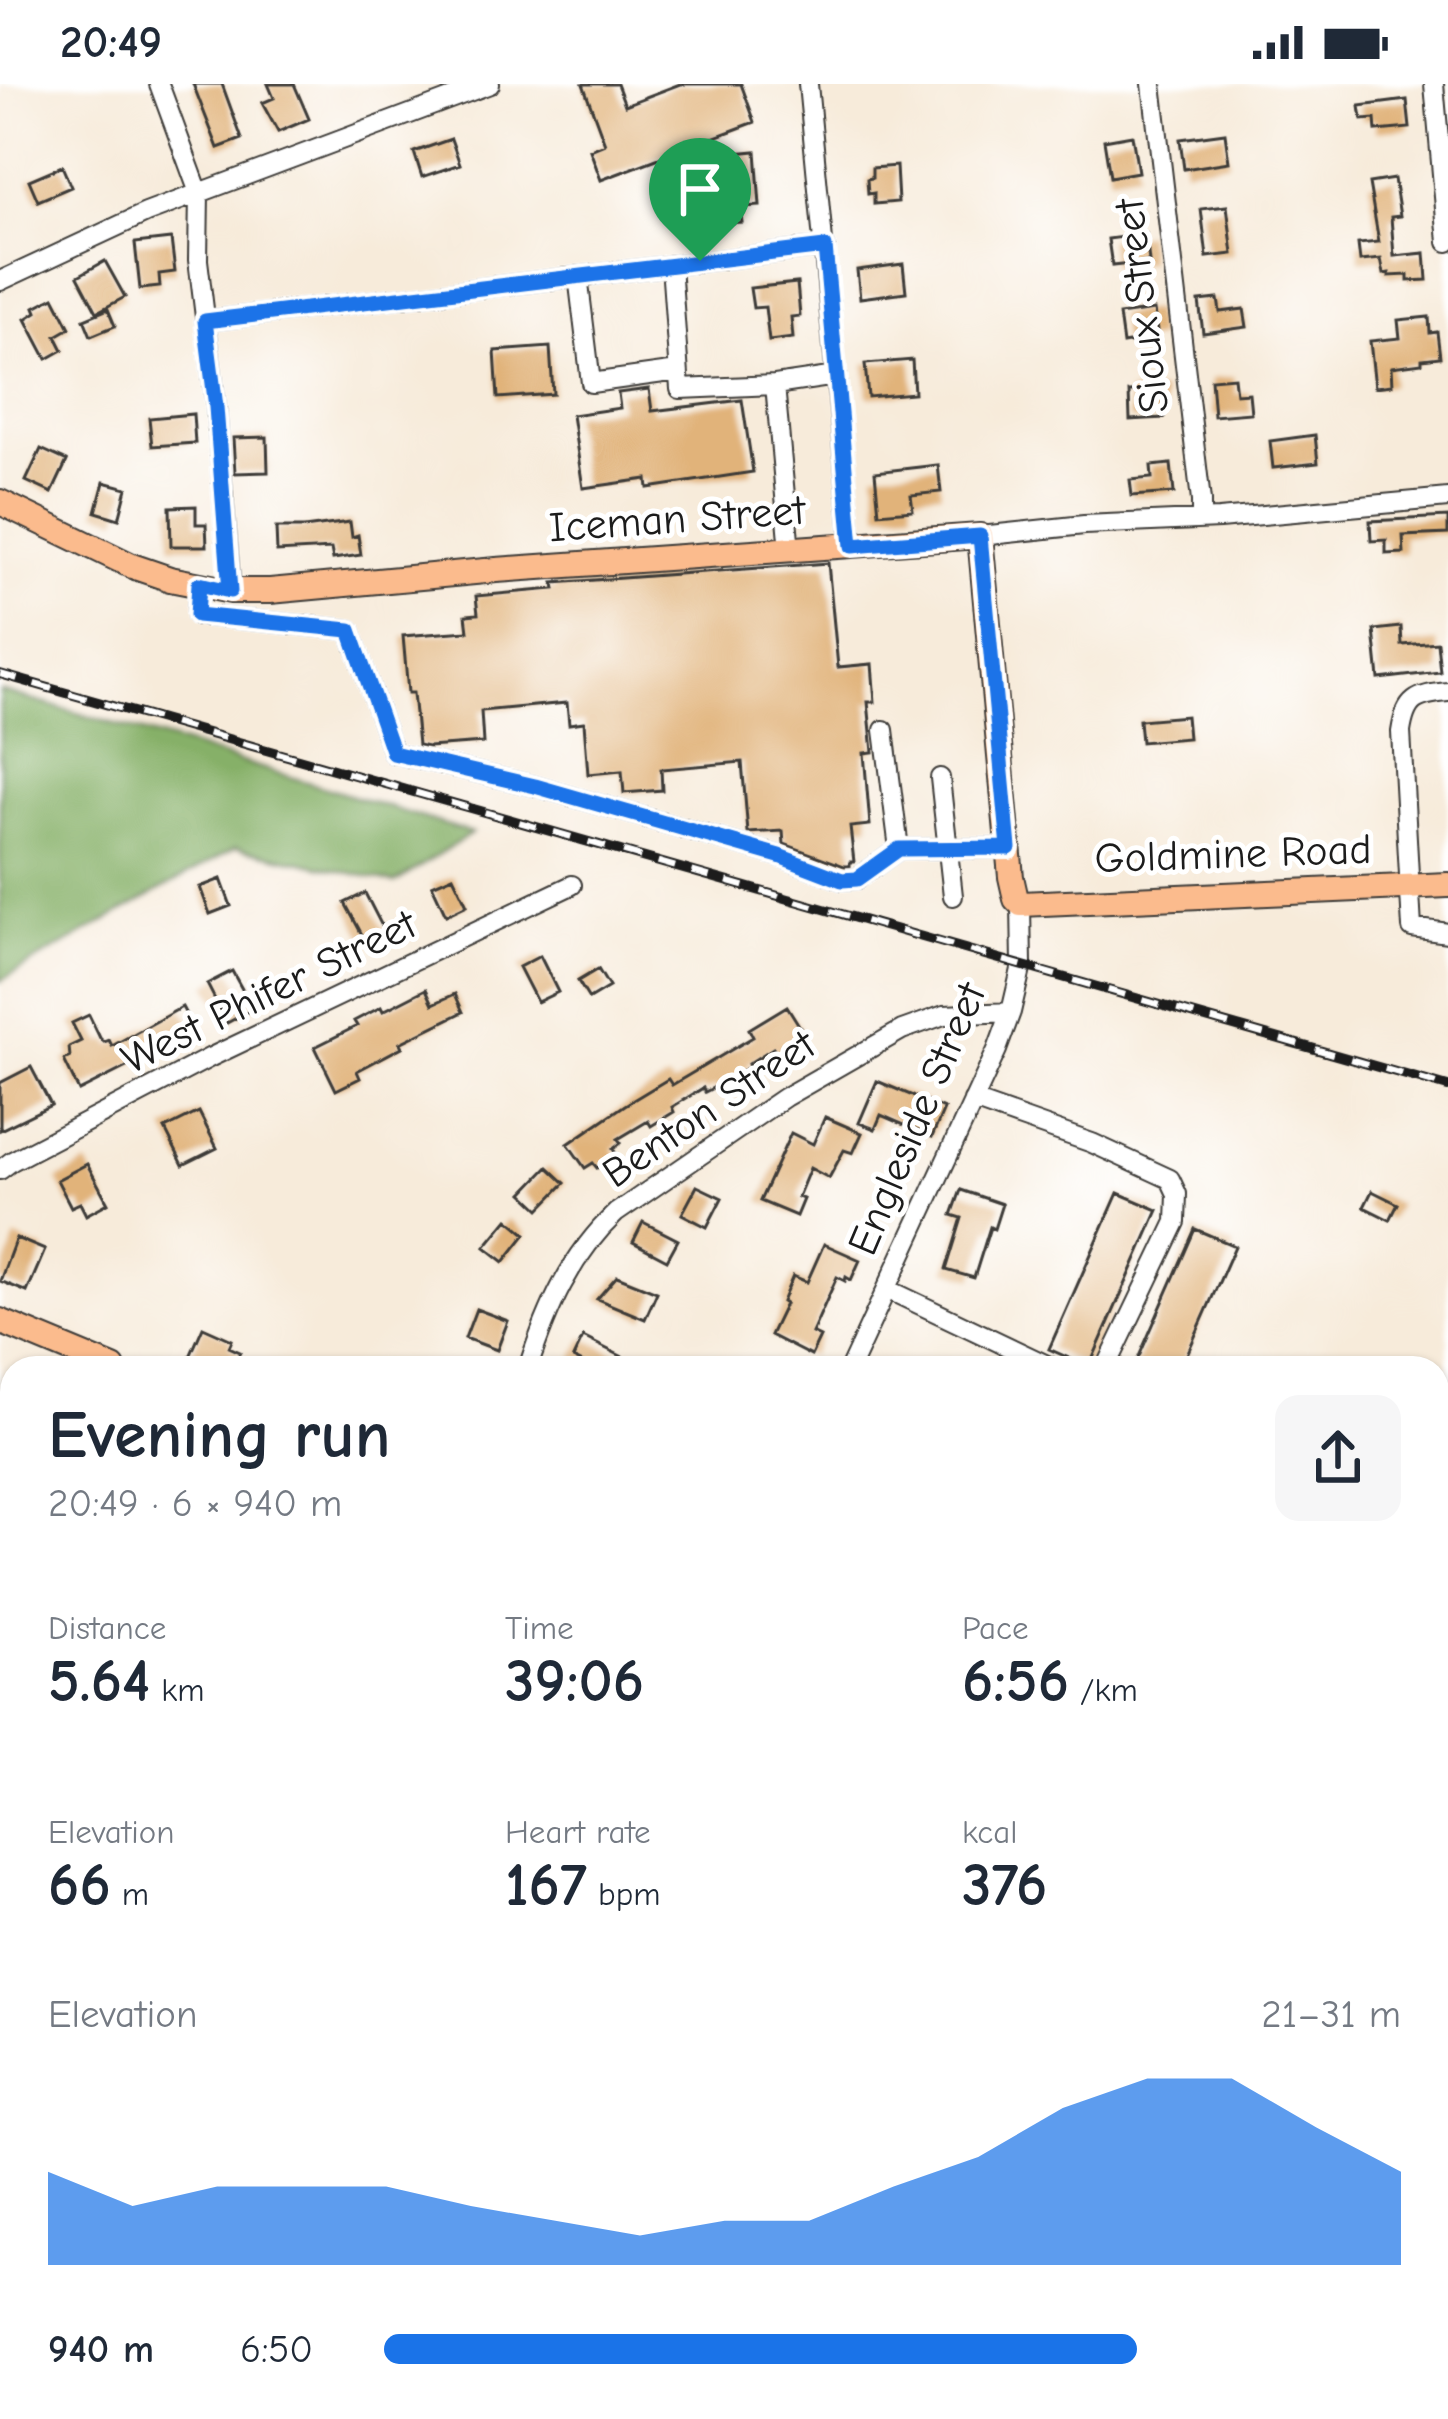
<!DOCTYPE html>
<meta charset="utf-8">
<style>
body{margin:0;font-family:"Comic Neue",sans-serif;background:#f6f6f7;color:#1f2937;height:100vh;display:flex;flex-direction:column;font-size:45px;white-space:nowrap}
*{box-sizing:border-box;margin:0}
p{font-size:39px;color:#747a83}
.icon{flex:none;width:66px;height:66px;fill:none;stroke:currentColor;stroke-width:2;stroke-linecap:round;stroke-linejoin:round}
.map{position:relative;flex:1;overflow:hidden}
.details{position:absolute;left:0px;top:1272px;width:1449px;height:1065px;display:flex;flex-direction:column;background:#fff;border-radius:36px 36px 0 0;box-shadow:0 3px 9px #0004}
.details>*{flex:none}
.pin{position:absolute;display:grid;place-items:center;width:102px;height:102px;color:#fff;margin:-123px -51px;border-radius:50% 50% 50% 0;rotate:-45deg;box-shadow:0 0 12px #0007}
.pin .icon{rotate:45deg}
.round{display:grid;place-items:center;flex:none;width:126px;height:126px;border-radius:24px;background:#f6f6f7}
.overview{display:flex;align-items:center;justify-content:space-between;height:204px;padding:0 48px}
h1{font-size:66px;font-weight:600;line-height:90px}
.stats{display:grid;grid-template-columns:repeat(3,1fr);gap:18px;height:204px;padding:12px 48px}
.stats div{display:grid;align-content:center}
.stats b{font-size:60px;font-weight:600}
.stats small{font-size:33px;font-weight:400}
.stats p{font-size:33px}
.chart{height:336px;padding:24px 48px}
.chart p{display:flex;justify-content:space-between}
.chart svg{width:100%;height:216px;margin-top:12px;fill:#1a73e8;opacity:.7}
ul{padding:0 48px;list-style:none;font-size:39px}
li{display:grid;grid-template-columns:192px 144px 1fr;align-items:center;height:90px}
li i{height:30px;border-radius:15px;background:#1a73e8}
.status{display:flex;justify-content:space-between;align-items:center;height:84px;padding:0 60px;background:#fff;direction:ltr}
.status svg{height:33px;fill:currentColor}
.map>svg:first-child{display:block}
.forest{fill:#86b067;stroke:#516642;stroke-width:3}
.building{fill:#e1b37a}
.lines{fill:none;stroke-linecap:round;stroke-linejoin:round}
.minor-casing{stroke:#3d3b38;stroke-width:22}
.major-casing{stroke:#3d3b38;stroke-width:28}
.minor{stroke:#fff;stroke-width:18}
.major{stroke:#fbbb8d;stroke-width:24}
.rail-casing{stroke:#1c1c1c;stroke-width:10}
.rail{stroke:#fff;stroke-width:6;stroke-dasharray:18;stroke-linecap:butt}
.route-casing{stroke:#fff;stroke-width:24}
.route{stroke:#1a73e8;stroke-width:15}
.labels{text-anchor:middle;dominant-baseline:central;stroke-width:10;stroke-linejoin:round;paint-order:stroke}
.street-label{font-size:42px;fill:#1c1c1c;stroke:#fff}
</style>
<div class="status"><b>20:49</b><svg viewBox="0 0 49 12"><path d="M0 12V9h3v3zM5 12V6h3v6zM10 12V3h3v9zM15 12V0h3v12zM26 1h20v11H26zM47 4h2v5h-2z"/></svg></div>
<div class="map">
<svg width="1448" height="2335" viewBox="0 0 1448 2335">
<rect width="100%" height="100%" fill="#fff"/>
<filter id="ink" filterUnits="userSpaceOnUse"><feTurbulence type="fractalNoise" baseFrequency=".00833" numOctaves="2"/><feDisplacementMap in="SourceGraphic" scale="24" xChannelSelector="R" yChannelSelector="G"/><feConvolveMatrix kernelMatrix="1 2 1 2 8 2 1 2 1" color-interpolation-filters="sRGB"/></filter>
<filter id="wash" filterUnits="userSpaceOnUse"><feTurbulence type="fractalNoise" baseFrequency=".004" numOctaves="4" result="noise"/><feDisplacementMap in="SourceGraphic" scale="48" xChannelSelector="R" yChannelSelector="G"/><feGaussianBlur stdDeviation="2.7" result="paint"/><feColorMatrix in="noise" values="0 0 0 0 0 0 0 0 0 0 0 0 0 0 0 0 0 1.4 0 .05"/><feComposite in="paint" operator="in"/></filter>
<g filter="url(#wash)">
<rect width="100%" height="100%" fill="#f7ebda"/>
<path class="forest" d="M 0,607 L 167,655 L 472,749 L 395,799 L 236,763 L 0,897 Z"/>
<g id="blocks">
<path class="building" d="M 193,0 L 222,0 L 242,55 L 218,64 Z
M 268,0 L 294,0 L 309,35 L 278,48 L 262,19 L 274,14 Z
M 583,0 L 617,0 L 625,21 L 680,0 L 741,0 L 755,38 L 601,96 L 590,66 L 605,60 Z
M 1407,16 L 1410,44 L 1376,47 L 1375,35 L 1362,36 L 1360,22 Z
M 1225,49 L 1229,78 L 1184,85 L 1180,55 Z
M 1132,51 L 1138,88 L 1110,93 L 1104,56 Z
M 451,55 L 460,80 L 422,93 L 414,68 Z
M 756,67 L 760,122 L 740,123 L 742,138 L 727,139 L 726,124 L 708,125 L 703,72 Z
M 62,82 L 71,103 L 38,117 L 29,96 Z
M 896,82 L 898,118 L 874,120 L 874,109 L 868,110 L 867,95 L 872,94 L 872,84 Z
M 1394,95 L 1400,132 L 1391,133 L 1394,172 L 1425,169 L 1427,196 L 1408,197 L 1408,191 L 1389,192 L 1389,189 L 1384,190 L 1381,175 L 1360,177 L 1358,160 L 1379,158 L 1369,99 Z
M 1227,122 L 1233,170 L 1207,173 L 1201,125 Z
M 1146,150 L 1149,178 L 1112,182 L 1108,155 Z
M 171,155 L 175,188 L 159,190 L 160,203 L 140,205 L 135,159 Z
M 105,177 L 125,213 L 97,228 L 78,192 Z
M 903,180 L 906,208 L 860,214 L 857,186 Z
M 797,199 L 800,232 L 791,233 L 793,254 L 769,257 L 765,223 L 753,224 L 750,204 Z
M 54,213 L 70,244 L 56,252 L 63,266 L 47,275 L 26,235 L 37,228 L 35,223 Z
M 1218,215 L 1220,228 L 1244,225 L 1247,243 L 1203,249 L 1199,217 Z
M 108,225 L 115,242 L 91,252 L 84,235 Z
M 1154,226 L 1158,254 L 1123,260 L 1119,231 Z
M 1429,233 L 1430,249 L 1437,248 L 1440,273 L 1422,275 L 1422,279 L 1391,283 L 1392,301 L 1375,303 L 1370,257 L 1400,254 L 1398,236 Z
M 550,263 L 553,310 L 498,314 L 495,267 Z
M 912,276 L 914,309 L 868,313 L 865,280 Z
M 1234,293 L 1236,310 L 1249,309 L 1251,329 L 1214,332 L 1211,295 Z
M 649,305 L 652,327 L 742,316 L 753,388 L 648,404 L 647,395 L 583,404 L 572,331 L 620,324 L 618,309 Z
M 1163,307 L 1164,334 L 1130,336 L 1129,308 Z
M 193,330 L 195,359 L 152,362 L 149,334 Z
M 1315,351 L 1318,379 L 1273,384 L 1270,357 Z
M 267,353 L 268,388 L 235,389 L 233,354 Z
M 41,365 L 67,377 L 52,409 L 26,397 Z
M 1171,380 L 1174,409 L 1132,412 L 1130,396 L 1152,394 L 1151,382 Z
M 938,381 L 941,408 L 911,411 L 913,426 L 879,429 L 875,388 Z
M 104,398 L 127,404 L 119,435 L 96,428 Z
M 196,422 L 196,440 L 206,440 L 207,462 L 171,462 L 170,423 Z
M 1448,433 L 1448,450 L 1403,452 L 1404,469 L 1386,470 L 1386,456 L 1371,457 L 1370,437 Z
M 350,438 L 352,453 L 358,451 L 361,471 L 333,475 L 331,465 L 277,468 L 276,444 L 304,444 Z
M 828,479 L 838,583 L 872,580 L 875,618 L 868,618 L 873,668 L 864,669 L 870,741 L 850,743 L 854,778 L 850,778 L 850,782 L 844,782 L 784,760 L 783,747 L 748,749 L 742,678 L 661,685 L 662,706 L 624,709 L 622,687 L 588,690 L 584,638 L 569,640 L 567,619 L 481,627 L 483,659 L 428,663 L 418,661 L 413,609 L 408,609 L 403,552 L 468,547 L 466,531 L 478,530 L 476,512 L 555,505 L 554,499 Z
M 1401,543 L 1402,561 L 1437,558 L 1440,588 L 1379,595 L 1374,546 Z
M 1186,632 L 1188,654 L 1141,658 L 1139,636 Z
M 453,792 L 467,821 L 446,831 L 432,801 Z
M 221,795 L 231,822 L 210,830 L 200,803 Z
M 365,809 L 386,850 L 367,860 L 345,819 Z
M 540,872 L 558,908 L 537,918 L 519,883 Z
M 598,885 L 609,903 L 589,915 L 578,897 Z
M 232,887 L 253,925 L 227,939 L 207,900 Z
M 426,905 L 433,920 L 455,910 L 463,928 L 400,959 L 402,963 L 357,987 L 360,994 L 336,1006 L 315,963 L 357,942 L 354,937 L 381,923 L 383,927 Z
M 787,922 L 802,946 L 793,951 L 797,958 L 777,970 L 773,964 L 748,980 L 749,983 L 740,988 L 743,993 L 718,1007 L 715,1003 L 705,1008 L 703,1004 L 672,1023 L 674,1028 L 651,1042 L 648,1037 L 618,1055 L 621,1059 L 613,1065 L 617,1071 L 597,1084 L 593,1079 L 585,1084 L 568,1060 L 625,1021 L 668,995 L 672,1001 L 753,953 L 749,945 Z
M 182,923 L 197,951 L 172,965 L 170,961 L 79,1007 L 64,976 L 70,973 L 69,963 L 81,957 L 72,939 L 89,931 L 100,954 L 104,958 L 109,956 L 112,962 Z
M 31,983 L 51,1021 L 0,1046 L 0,999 Z
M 877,997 L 944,1025 L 932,1053 L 881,1031 L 875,1045 L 859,1039 Z
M 199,1028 L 217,1064 L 183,1081 L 165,1045 Z
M 825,1033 L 862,1049 L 853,1069 L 844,1066 L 829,1094 L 810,1084 L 798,1113 L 803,1115 L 796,1132 L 760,1117 L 791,1049 L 813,1060 Z
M 87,1080 L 108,1119 L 86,1131 L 80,1119 L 71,1123 L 57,1096 Z
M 548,1083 L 565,1099 L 540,1125 L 523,1109 Z
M 697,1102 L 722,1114 L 707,1143 L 682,1130 Z
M 961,1106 L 1002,1120 L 994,1145 L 990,1143 L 974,1194 L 946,1186 L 962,1134 L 952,1131 Z
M 1372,1107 L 1398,1120 L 1390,1136 L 1364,1123 Z
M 1118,1109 L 1158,1126 L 1089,1283 L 1049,1265 Z
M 508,1135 L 526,1150 L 504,1178 L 485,1163 Z
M 643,1138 L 678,1156 L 667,1176 L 633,1158 Z
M 1195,1145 L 1235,1162 L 1181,1284 L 1134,1284 Z
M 16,1154 L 45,1166 L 27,1208 L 0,1197 Z
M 824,1160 L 860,1176 L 851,1196 L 846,1193 L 845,1197 L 837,1193 L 812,1249 L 820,1253 L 811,1272 L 770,1251 L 785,1220 L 782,1218 L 793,1192 L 807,1198 Z
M 617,1192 L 657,1208 L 645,1235 L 597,1215 Z
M 476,1225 L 508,1237 L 497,1266 L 465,1254 Z
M 203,1243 L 232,1256 L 229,1263 L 240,1268 L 233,1284 L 185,1284 Z
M 583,1253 L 645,1284 L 593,1284 L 573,1274 Z"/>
</g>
</g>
<g filter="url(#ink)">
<use href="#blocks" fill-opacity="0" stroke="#3d3b38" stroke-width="3"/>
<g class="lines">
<defs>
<path id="minor" d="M 159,0 L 199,109 L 198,176 L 216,323 L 231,507
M 808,0 L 852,462
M 1152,0 L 1201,417 L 1201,435
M 1434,0 L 1448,158
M 671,181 L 680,305 L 775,301
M 578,192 L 591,299 L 678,287
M 0,197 L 146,129 L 490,0
M 205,237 L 825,163
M 980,452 L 1084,441 L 1219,435 L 1448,414
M 790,467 L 775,301 L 836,292
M 199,500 L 197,531 L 350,546 L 393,669 L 535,702 L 779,772 L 842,796 L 857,795 L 899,765 L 1009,764
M 1448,608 C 1416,611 1406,615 1401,648 L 1412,844 L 1448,849
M 884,646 L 899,765
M 940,694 L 953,812
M 973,1017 L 1092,1059 L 1170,1095 L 1177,1110 L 1176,1138 L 1106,1284
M 0,1086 L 12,1077 L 211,973 L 572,801
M 887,1205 L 1053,1284
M 528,1284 C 547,1226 570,1172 616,1129 L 785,1013 L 902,946 L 944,931 L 1011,928
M 850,1284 L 997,966 L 1011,928 L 1022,881 L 1021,820
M 0,1369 L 12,1387
M 1437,1462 L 1448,1468
M 1437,1546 L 1448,1520
M 0,1639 L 12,1632
M 0,1663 L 12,1682
M 1437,1903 L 1448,1916
M 1437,1994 L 1448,1984
M 0,2266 L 12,2259
M 77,2325 L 81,2335
M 373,2325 L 377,2335
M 815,2325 L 826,2335
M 1213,2325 L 1222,2335
M 1305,2325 L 1315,2335
M 337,2335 L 357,2325
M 1078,2335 L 1088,2325"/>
<path id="major" d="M 0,418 L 132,482 L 170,495 L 231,507 L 270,507 L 496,486 L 980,452 L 1011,793 L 1016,815 L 1021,820 L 1448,801
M 0,1237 L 113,1284
M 1437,1831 L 1448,1836"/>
</defs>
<use href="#minor" class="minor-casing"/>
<use href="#major" class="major-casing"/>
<use href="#minor" class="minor"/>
<use href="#major" class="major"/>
<defs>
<path id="rail" d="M 0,590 L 1448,1003"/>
</defs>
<use href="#rail" class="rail-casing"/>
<use href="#rail" class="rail"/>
</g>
</g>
<g class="lines" filter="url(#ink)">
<defs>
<path id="route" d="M 825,163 L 852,462 L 980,452 L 1009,764 L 899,765 L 857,795 L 842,796 L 779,772 L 535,702 L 393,669 L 350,546 L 197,531 L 199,500 L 230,507 L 216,323 L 205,237 Z"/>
</defs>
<use href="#route" class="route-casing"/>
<use href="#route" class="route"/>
</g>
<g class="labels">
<g class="street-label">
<text transform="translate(1142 222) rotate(-97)">Sioux Street</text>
<text transform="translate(677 435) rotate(-4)">Iceman Street</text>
<text transform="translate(1233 770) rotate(-2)">Goldmine Road</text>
<text transform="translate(269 908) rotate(-26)">West Phifer Street</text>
<text transform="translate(709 1025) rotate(-34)">Benton Street</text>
<text transform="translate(917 1035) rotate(-67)">Engleside Street</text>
</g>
</g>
</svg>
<div class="pin" style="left:700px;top:177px;background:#1e9e55"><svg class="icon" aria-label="arrive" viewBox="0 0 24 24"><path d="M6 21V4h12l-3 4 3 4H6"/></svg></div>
<section class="details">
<div class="overview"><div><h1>Evening run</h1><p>20:49 · 6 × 940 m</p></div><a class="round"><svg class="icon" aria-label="share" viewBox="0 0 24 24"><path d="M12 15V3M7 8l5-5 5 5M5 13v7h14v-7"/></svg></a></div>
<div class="stats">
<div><p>Distance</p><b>5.64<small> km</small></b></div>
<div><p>Time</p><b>39:06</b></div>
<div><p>Pace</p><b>6:56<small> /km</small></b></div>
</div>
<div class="stats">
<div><p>Elevation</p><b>66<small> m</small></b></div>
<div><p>Heart rate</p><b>167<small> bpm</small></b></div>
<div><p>kcal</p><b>376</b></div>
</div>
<div class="chart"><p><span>Elevation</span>21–31 m</p>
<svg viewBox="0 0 160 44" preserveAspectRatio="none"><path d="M0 44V25L10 32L20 28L30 28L40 28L50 32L60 35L70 38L80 35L90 35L100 28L110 22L120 12L130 6L140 6L150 16L160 25V44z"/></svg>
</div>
<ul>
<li><b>940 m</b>6:50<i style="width:74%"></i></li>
</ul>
</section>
</div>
